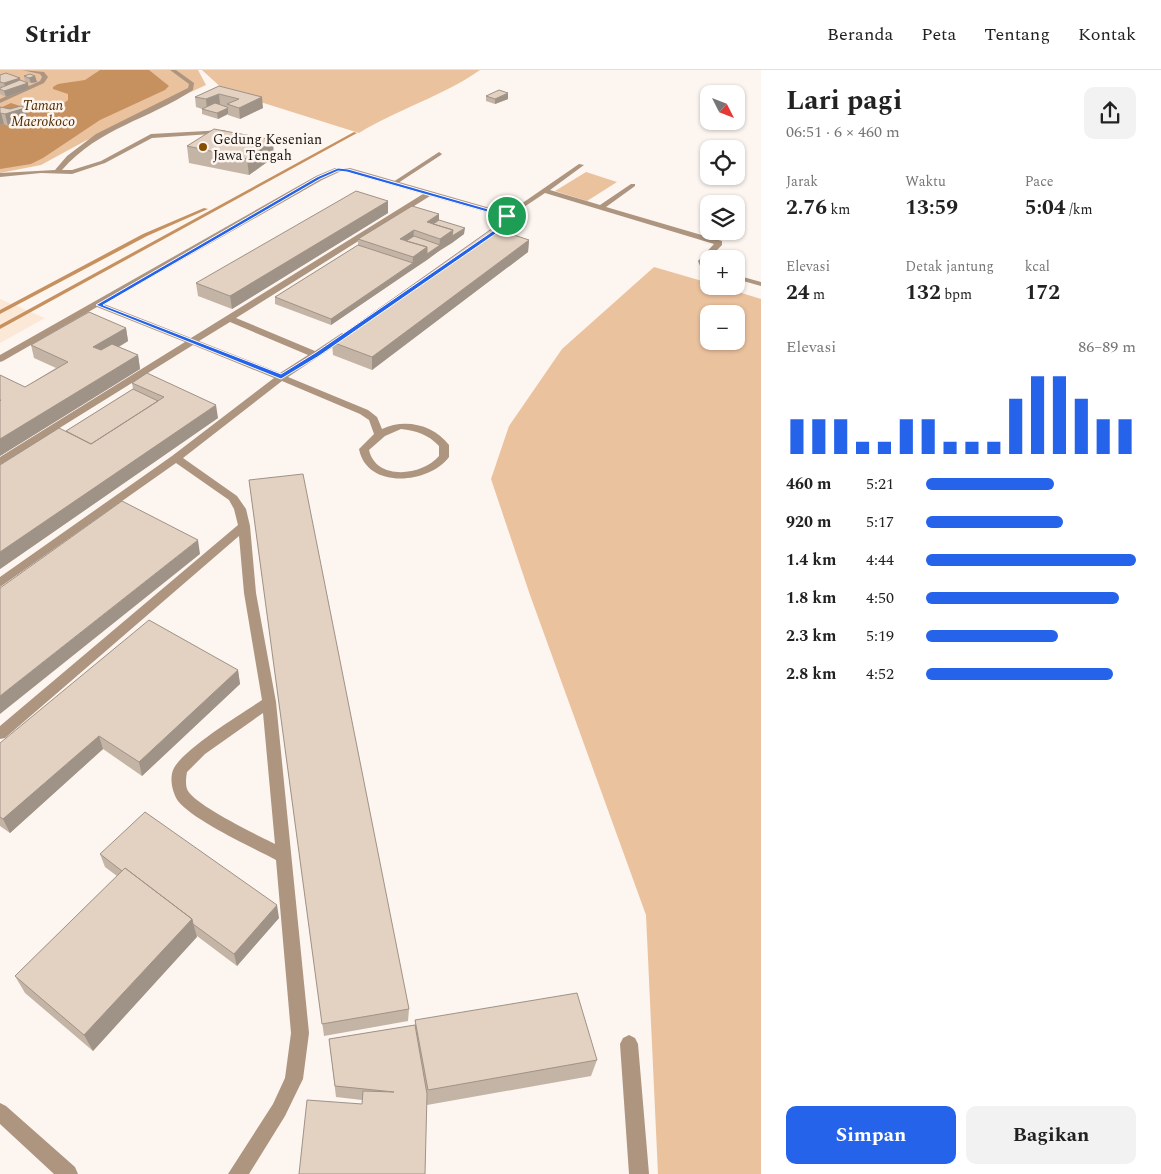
<!DOCTYPE html>
<html lang="id">
<meta charset="utf-8">
<style>
body{margin:0;font-family:Spectral,serif;background:#f2f2f2;color:#222;height:100vh;display:flex;flex-direction:column;font-size:19px;white-space:nowrap}
*{box-sizing:border-box;margin:0}
p{font-size:16px;color:#767676}
.icon{flex:none;width:28px;height:28px;fill:none;stroke:currentColor;stroke-width:2;stroke-linecap:round;stroke-linejoin:round}
.map{position:relative;flex:1;overflow:hidden}
.details{display:flex;flex-direction:column;background:#fff;width:400px}
.details>*{flex:none}
.needle{width:32px;rotate:132deg}
.tools{position:absolute;left:700px;top:15px;display:grid;gap:10px}
.tools a{display:grid;place-items:center;width:45px;height:45px;border-radius:10px;background:#fff;box-shadow:0 1px 4px #0004;font-size:25px}
.pin{position:absolute;display:grid;place-items:center;width:42px;height:42px;color:#fff;margin:-21px;border:2px solid #fff;border-radius:50%;box-shadow:0 1px 5px #0007}
.round{display:grid;place-items:center;flex:none;width:52px;height:52px;border-radius:10px;background:#f2f2f2}
.summary{display:flex;align-items:center;justify-content:space-between;height:85px;padding:0 25px}
h1{font-size:28px;font-weight:700;line-height:38px}
.metrics{display:grid;grid-template-columns:repeat(3,1fr);gap:8px;height:85px;padding:5px 25px}
.metrics div{display:grid;align-content:center}
.metrics b{font-size:21px;font-weight:700}
.metrics small{font-size:14px;font-weight:400}
.metrics p{font-size:14px}
.chart{height:140px;padding:10px 25px}
.chart p{display:flex;justify-content:space-between}
.chart svg{width:100%;height:90px;margin-top:5px;stroke:#2563eb;stroke-width:6}
.cta{display:flex;gap:10px;margin-top:auto;padding:10px 25px}
.cta a{flex:1;height:58px;border-radius:10px;background:#2563eb;color:#fff;font-size:20px;font-weight:700;line-height:58px;text-align:center}
.cta a+a{background:#f2f2f2;color:#222}
ul{padding:0 25px;list-style:none;font-size:16px}
li{display:grid;grid-template-columns:80px 60px 1fr;align-items:center;height:38px}
li i{height:12px;border-radius:6px;background:#2563eb}
header{display:flex;align-items:center;gap:30px;box-sizing:border-box;height:70px;padding:0 25px;background:#fff;border-bottom:1px solid #e0e0e0}
header strong{font-size:24px}
nav{display:flex;gap:28px;margin-inline-start:auto;font-size:18px}
main{display:flex;flex:1;min-height:0}
.map>svg:first-child{display:block}
.built{fill:#fce8d7}
.green{fill:#ebc29e;fill-rule:evenodd}
.water{fill:#c6915f}
.lines{fill:none;stroke-linecap:round;stroke-linejoin:round}
.stream{fill:#c6915f;fill-rule:evenodd}
.lane{fill:#ad9580;fill-rule:evenodd}
.street{fill:#ad9580;fill-rule:evenodd}
.wall{fill:#c3b4a6}
.shaded-wall{fill:#9f9287}
.building{fill:#e3d1c1;stroke:#9f9287}
.route{fill:#2563eb;stroke:#fff;fill-rule:evenodd}
.poi-dot{fill:#884e04;stroke:#fdf5ef;stroke-width:2}
.labels{text-anchor:middle;dominant-baseline:central;stroke-width:5;stroke-linejoin:round;paint-order:stroke}
.far-park-label{font-size:14px;font-style:italic;fill:#4e2b01;stroke:#fdf5ef}
.far-poi-label{font-size:14px;fill:#19120d;stroke:#fdf5ef;text-anchor:start}
</style>
<header>
<strong>Stridr</strong>
<nav><a>Beranda</a><a>Peta</a><a>Tentang</a><a>Kontak</a></nav>
</header>
<main>
<div class="map">
<svg width="761" height="1104" viewBox="0 0 761 1104">
<rect width="100%" height="100%" fill="#fdf5ef"/>
<path class="built" d="M 0,229 L 45,248 L 0,273 Z"/>
<path class="green" d="M 0,0 L 198,0 L 206,15 L 85,71 L 41,95 L 0,103 Z
M 202,0 L 480,0 C 443,26 398,39 359,63 L 225,21 Z
M 586,102 L 617,112 L 587,131 L 555,121 Z
M 654,197 L 709,213 L 709,216 L 719,216 L 761,229 L 761,1104 L 658,1104 L 646,845 L 530,525 L 491,409 L 509,356 L 562,279 ZM 709,244 L 736,244 L 736,271 L 709,271 Z"/>
<path class="water" d="M 100,0 L 149,0 L 169,16 L 165,20 L 100,50 L 43,88 L 31,94 L 0,99 L 0,38 L 11,33 L 32,40 L 60,36 L 68,30 L 68,24 L 53,19 L 53,17 L 58,14 L 85,10 Z"/>
<g class="lines">
<path class="stream" d="M 354,62 L 357,63 L 0,259 L 0,255 Z
M 204,138 L 208,139 L 147,166 L 0,244 L 0,240 L 143,164 Z"/>
<path class="lane" d="M 22,0 L 44,2 L 48,7 L 44,13 L 0,33 L 0,29 L 40,11 L 42,7 L 40,4 Z
M 170,0 L 176,0 L 194,13 L 193,20 C 148,50 100,57 62,100 L 72,100 L 101,91 L 151,64 L 224,60 L 227,62 L 226,63 L 152,68 L 105,93 L 72,104 L 41,103 L 0,107 L 0,103 L 55,100 L 67,86 L 96,64 L 188,18 L 189,14 Z
M 439,82 L 442,84 L 441,85 L 395,115 L 390,114 Z
M 579,94 L 584,95 L 550,120 L 600,135 L 631,114 L 635,114 L 635,116 L 606,137 L 722,171 L 722,175 L 706,191 L 709,196 L 709,201 L 701,198 L 698,191 L 714,174 L 545,123 L 509,147 L 505,147 L 505,145 Z
M 736,205 L 761,212 L 761,216 L 736,209 Z"/>
<path class="street" d="M 335,98 L 350,98 L 514,145 L 515,151 L 488,171 L 482,171 L 482,167 L 507,148 L 430,126 L 236,248 L 315,281 L 342,263 L 348,263 L 348,267 L 288,307 L 368,340 L 377,347 L 382,359 C 405,348 434,355 449,375 L 449,387 C 429,414 367,420 359,379 L 374,364 L 369,350 L 360,344 L 282,311 L 183,388 L 237,426 L 246,439 L 250,456 L 256,523 L 276,632 L 309,963 L 303,1009 L 300,1015 L 285,1046 L 249,1104 L 228,1104 L 273,1034 L 285,1008 L 291,963 L 276,790 C 252,777 194,751 178,731 C 172,722 169,707 174,698 C 185,678 241,644 262,630 L 244,523 L 239,466 L 5,668 L 0,669 L 0,656 L 238,455 L 234,439 L 229,430 L 176,393 L 0,517 L 0,507 L 172,386 L 274,308 L 193,275 L 0,395 L 0,387 L 185,272 L 97,237 L 3,291 L 0,292 L 0,285 L 316,106 ZM 339,102 L 347,102 L 423,124 L 191,268 L 104,234 L 322,110 ZM 230,252 L 308,285 L 280,303 L 199,271 ZM 401,359 C 416,361 428,364 439,376 L 439,386 C 422,406 376,411 369,380 L 385,366 ZM 263,643 L 275,774 C 257,765 197,736 188,721 C 185,716 186,708 187,702 L 205,684 Z
M 629,965 L 635,968 L 638,974 L 649,1104 L 629,1104 L 620,974 L 623,968 Z
M 0,1033 L 6,1036 L 75,1097 L 78,1104 L 54,1104 L 0,1054 Z"/>
</g>
<path class="wall" d="M 0,5 L 21,11 L 29,19 L 6,27 L 0,24 L 0,18 L 1,17 L 0,17 Z
M 24,6 L 35,6 L 37,12 L 31,13 L 25,12 Z
M 219,16 L 263,38 L 240,49 L 228,45 L 228,44 L 218,49 L 202,44 L 202,39 L 196,37 L 195,27 Z
M 486,26 L 508,29 L 495,34 L 486,31 Z
M 0,37 L 28,49 L 8,56 L 4,54 L 0,55 Z
M 187,76 L 274,87 L 249,105 L 189,93 Z
M 388,131 L 388,143 L 232,239 L 198,226 L 196,213 Z
M 439,144 L 439,150 L 464,164 L 331,255 L 275,234 L 275,227 L 358,175 L 358,169 Z
M 529,170 L 528,182 L 372,300 L 333,285 L 332,272 Z
M 126,258 L 128,271 L 119,277 L 138,285 L 140,299 L 0,386 L 0,305 L 25,317 L 56,298 L 34,288 L 31,275 Z
M 132,313 L 218,348 L 0,499 L 0,395 L 66,361 L 133,319 Z
M 249,410 L 409,939 L 408,951 L 324,966 Z
M 238,600 L 240,614 L 142,706 L 103,679 L 10,763 L 0,756 L 0,673 Z
M 100,784 L 279,848 L 237,896 L 197,866 L 93,981 L 25,923 L 15,906 L 117,806 L 105,797 Z
M 415,950 L 597,990 L 591,1006 L 427,1035 L 362,1034 L 362,1030 L 336,1027 L 329,969 L 415,955 Z"/>
<path class="shaded-wall" d="M 35,6 L 37,12 L 31,13 L 29,8 Z
M 20,8 L 21,14 L 6,19 L 4,13 Z
M 28,13 L 29,19 L 6,27 L 4,21 Z
M 508,23 L 508,29 L 495,34 L 495,29 Z
M 219,24 L 220,34 L 207,40 L 206,29 Z
M 262,27 L 263,38 L 240,49 L 239,38 Z
M 25,38 L 28,49 L 8,56 L 5,44 Z
M 228,38 L 228,44 L 218,49 L 217,43 Z
M 0,43 L 1,43 L 4,54 L 0,55 Z
M 273,70 L 274,87 L 249,105 L 247,89 Z
M 388,131 L 388,143 L 232,239 L 230,226 Z
M 439,144 L 439,156 L 427,152 Z
M 465,158 L 464,164 L 452,173 L 452,166 Z
M 414,160 L 413,173 L 400,169 Z
M 453,160 L 452,173 L 439,181 L 440,169 Z
M 529,170 L 528,182 L 372,300 L 372,287 Z
M 440,175 L 439,181 L 427,190 L 427,184 Z
M 427,177 L 427,190 L 412,200 L 413,187 Z
M 413,193 L 412,200 L 331,255 L 331,249 Z
M 126,258 L 128,271 L 96,290 L 93,277 Z
M 138,285 L 140,299 L 0,386 L 0,369 Z
M 216,335 L 218,348 L 0,499 L 0,482 Z
M 198,470 L 200,484 L 0,644 L 0,626 Z
M 238,600 L 240,614 L 142,706 L 139,692 Z
M 99,666 L 103,679 L 10,763 L 3,749 Z
M 277,835 L 279,848 L 237,896 L 234,884 Z
M 192,849 L 197,867 L 93,981 L 84,965 Z"/>
<path class="building" d="M 6,3 L 20,8 L 4,13 L 0,12 L 0,5 Z
M 30,4 L 35,6 L 29,8 L 24,6 Z
M 20,10 L 28,13 L 4,21 L 0,19 L 0,18 Z
M 219,16 L 262,27 L 239,38 L 227,34 L 239,29 L 219,24 L 206,29 L 195,27 Z
M 499,20 L 508,23 L 495,29 L 486,26 Z
M 215,33 L 227,37 L 228,38 L 217,43 L 202,39 Z
M 21,36 L 25,38 L 5,44 L 0,43 L 0,37 L 10,39 Z
M 214,59 L 273,70 L 247,89 L 187,76 Z
M 356,121 L 388,131 L 230,226 L 196,213 Z
M 412,136 L 439,144 L 427,152 L 453,160 L 440,169 L 414,160 L 400,169 L 427,177 L 413,187 L 358,169 Z
M 439,150 L 465,158 L 452,166 L 453,160 L 433,154 Z
M 493,158 L 529,170 L 372,287 L 332,272 Z
M 414,166 L 440,175 L 427,184 L 427,177 L 406,171 Z
M 358,175 L 413,193 L 331,249 L 275,227 Z
M 89,242 L 126,258 L 93,277 L 101,280 L 112,274 L 138,285 L 0,369 L 0,331 L 1,330 L 0,330 L 0,305 L 25,317 L 68,292 L 31,275 Z
M 147,303 L 216,335 L 0,482 L 0,395 L 59,358 L 91,374 L 164,327 L 132,313 Z
M 133,319 L 158,331 L 91,374 L 66,361 Z
M 303,404 L 409,939 L 322,954 L 249,410 Z
M 122,431 L 198,470 L 0,626 L 0,518 Z
M 149,550 L 238,600 L 139,692 L 99,666 L 3,749 L 0,747 L 0,673 Z
M 145,742 L 277,835 L 234,884 L 193,854 L 192,849 L 125,798 L 122,801 L 100,784 Z
M 125,798 L 192,849 L 84,965 L 15,906 Z
M 577,923 L 597,990 L 428,1020 L 415,950 Z
M 415,955 L 427,1024 L 425,1104 L 299,1104 L 307,1030 L 362,1034 L 363,1021 L 394,1022 L 335,1016 L 329,969 Z"/>
<path class="route" d="M 338,98 L 348,99 L 509,145 L 513,146 L 514,151 L 319,286 L 281,309 L 96,235 L 317,107 ZM 338,101 L 347,102 L 505,147 L 509,150 L 315,283 L 281,304 L 103,235 L 320,109 Z"/>
<circle class="poi-dot" cx="203" cy="77" r="5"/>
<g class="labels">
<g class="far-park-label">
<text x="43" y="35">Taman<tspan x="43" dy="16">Maerokoco</tspan></text>
</g>
<g class="far-poi-label">
<text x="213" y="69">Gedung Kesenian<tspan x="213" dy="16">Jawa Tengah</tspan></text>
</g>
</g>
</svg>
<div class="tools">
<a><svg class="needle" viewBox="-14 -14 28 28"><path d="M0-13l5 13h-10z" fill="#e53935"/><path d="M0 13l5-13h-10z" fill="#767676"/></svg></a>
<a><svg class="icon" aria-label="locate" viewBox="0 0 24 24"><circle cx="12" cy="12" r="6"/><path d="M12 2v4M12 18v4M2 12h4M18 12h4"/></svg></a>
<a><svg class="icon" aria-label="layers" viewBox="0 0 24 24"><path d="M12 4l9 5-9 5-9-5zM3 14l9 5 9-5"/></svg></a>
<a>+</a>
<a>−</a>
</div>
<div class="pin" style="left:507px;top:146px;background:#1e9e55"><svg class="icon" aria-label="arrive" viewBox="0 0 24 24"><path d="M6 21V4h12l-3 4 3 4H6"/></svg></div>
</div>
<section class="details">
<div class="summary"><div><h1>Lari pagi</h1><p>06:51 · 6 × 460 m</p></div><a class="round"><svg class="icon" aria-label="share" viewBox="0 0 24 24"><path d="M12 15V3M7 8l5-5 5 5M5 13v7h14v-7"/></svg></a></div>
<div class="metrics">
<div><p>Jarak</p><b>2.76<small> km</small></b></div>
<div><p>Waktu</p><b>13:59</b></div>
<div><p>Pace</p><b>5:04<small> /km</small></b></div>
</div>
<div class="metrics">
<div><p>Elevasi</p><b>24<small> m</small></b></div>
<div><p>Detak jantung</p><b>132<small> bpm</small></b></div>
<div><p>kcal</p><b>172</b></div>
</div>
<div class="chart"><p><span>Elevasi</span>86–89 m</p>
<svg viewBox="0 0 160 44" preserveAspectRatio="none"><path d="M5 44V27M15 44V27M25 44V27M35 44V38M45 44V38M55 44V27M65 44V27M75 44V38M85 44V38M95 44V38M105 44V17M115 44V6M125 44V6M135 44V17M145 44V27M155 44V27"/></svg>
</div>
<ul>
<li><b>460 m</b>5:21<i style="width:61%"></i></li>
<li><b>920 m</b>5:17<i style="width:65%"></i></li>
<li><b>1.4 km</b>4:44<i style="width:100%"></i></li>
<li><b>1.8 km</b>4:50<i style="width:92%"></i></li>
<li><b>2.3 km</b>5:19<i style="width:63%"></i></li>
<li><b>2.8 km</b>4:52<i style="width:89%"></i></li>
</ul>
<div class="cta"><a>Simpan</a><a>Bagikan</a></div>
</section>
</main>
